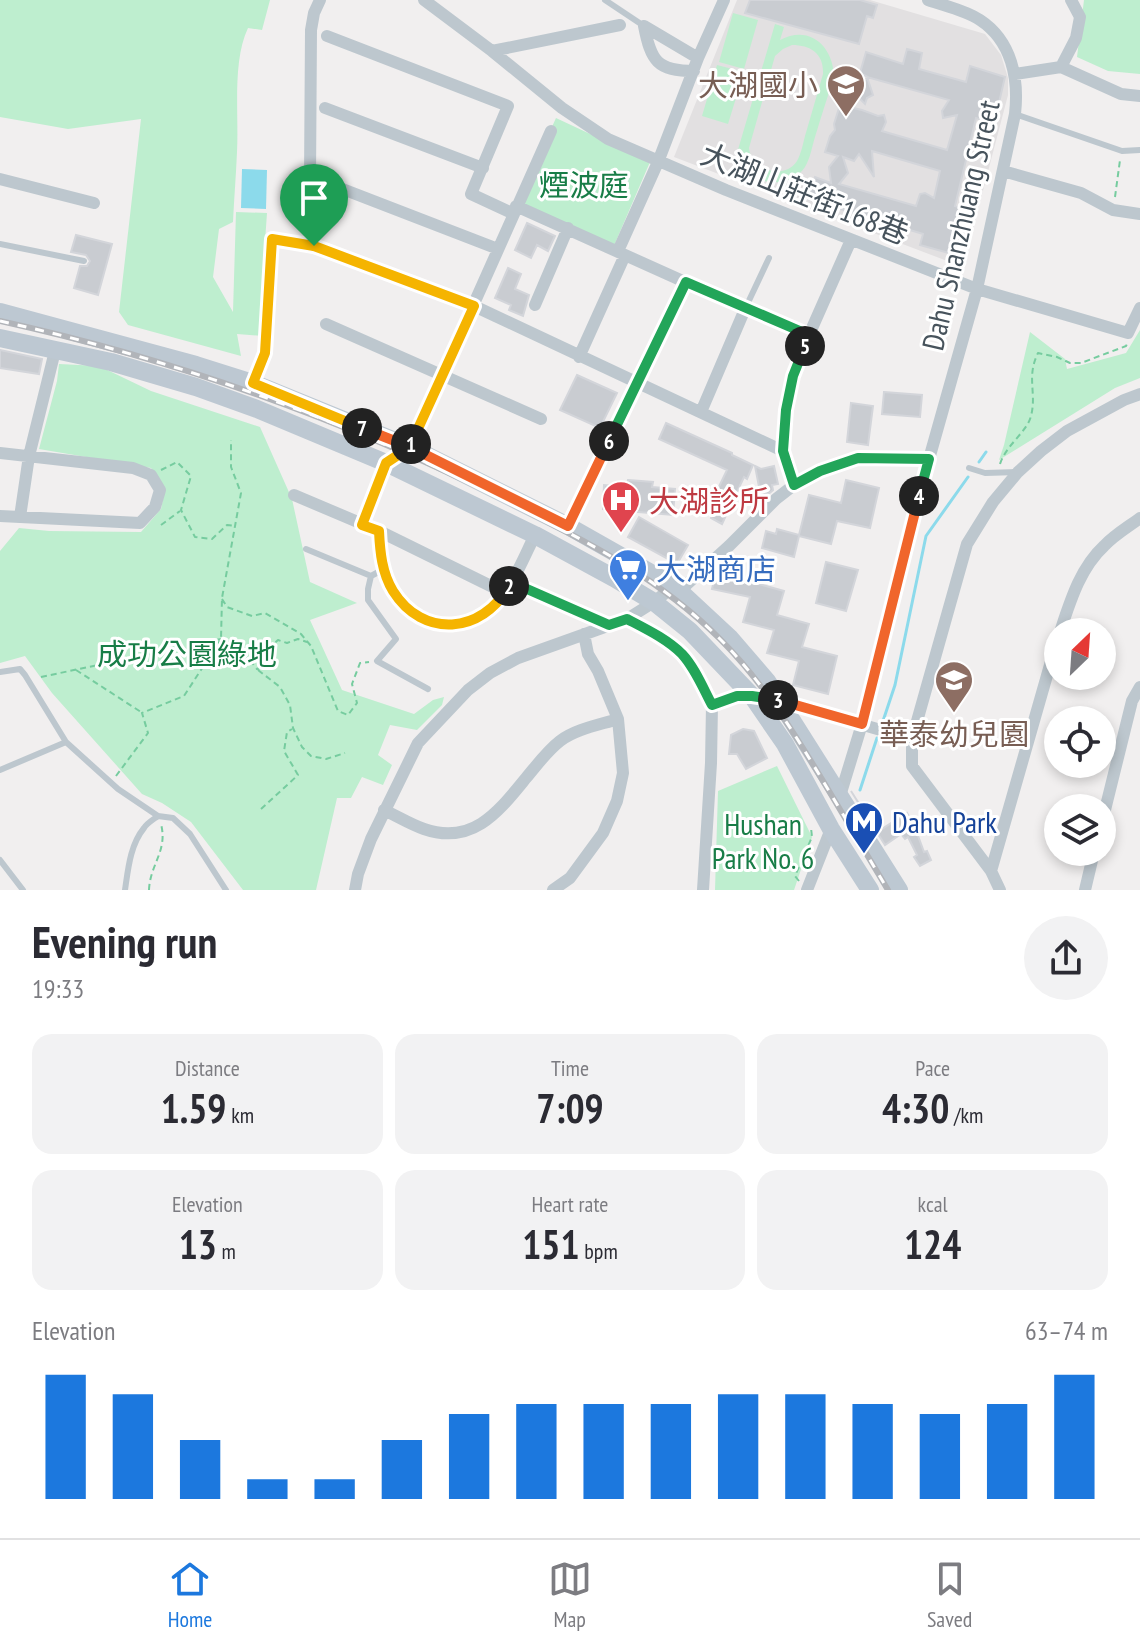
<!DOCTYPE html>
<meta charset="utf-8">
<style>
body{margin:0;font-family:"PT Sans Narrow","Noto Sans TC",sans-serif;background:#f2f2f3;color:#2b2b33;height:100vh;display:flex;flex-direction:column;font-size:30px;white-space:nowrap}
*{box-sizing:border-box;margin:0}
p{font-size:26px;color:#7c7c81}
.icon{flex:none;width:44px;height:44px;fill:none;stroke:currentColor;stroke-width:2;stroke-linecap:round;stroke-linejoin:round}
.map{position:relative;height:890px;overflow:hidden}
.details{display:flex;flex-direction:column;background:#fff;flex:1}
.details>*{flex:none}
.needle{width:52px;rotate:25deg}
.fabs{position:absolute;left:1044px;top:618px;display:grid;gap:16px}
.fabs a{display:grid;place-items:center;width:72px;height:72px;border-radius:50%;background:#fff;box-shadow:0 4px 12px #0003;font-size:40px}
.pin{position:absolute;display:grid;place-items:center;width:68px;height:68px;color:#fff;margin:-82px -34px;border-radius:50% 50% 50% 0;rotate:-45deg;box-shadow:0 0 8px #0007}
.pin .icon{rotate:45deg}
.km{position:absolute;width:40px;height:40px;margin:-20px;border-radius:50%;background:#222;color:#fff;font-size:22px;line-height:40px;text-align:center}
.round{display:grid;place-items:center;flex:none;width:84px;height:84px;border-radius:42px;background:#f2f2f3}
.overview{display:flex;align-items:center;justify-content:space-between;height:136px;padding:0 32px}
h1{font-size:44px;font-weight:700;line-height:60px}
.metrics{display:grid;grid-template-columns:repeat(3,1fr);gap:12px;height:136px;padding:8px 32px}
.metrics div{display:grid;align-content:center;border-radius:20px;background:#f2f2f3;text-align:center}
.metrics b{font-size:40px;font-weight:700}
.metrics small{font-size:22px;font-weight:400}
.metrics p{font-size:22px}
.chart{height:224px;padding:16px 32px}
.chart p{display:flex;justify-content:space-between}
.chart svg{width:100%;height:144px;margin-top:8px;stroke:#1c78de;stroke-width:6}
.tab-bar{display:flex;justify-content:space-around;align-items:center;height:112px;border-top:2px solid #e1e1e2;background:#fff;font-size:22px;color:#7c7c81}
.tab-bar a{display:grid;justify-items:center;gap:4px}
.tab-bar .on{color:#1c78de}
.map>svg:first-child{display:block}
.education{fill:#e2e0e1}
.green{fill:#beeecf;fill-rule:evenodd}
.water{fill:#8cdaeb}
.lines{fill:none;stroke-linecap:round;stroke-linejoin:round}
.stream{stroke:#8cdaeb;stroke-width:3}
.building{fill:#c9ccd1;stroke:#d3d5da;stroke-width:2;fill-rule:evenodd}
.path{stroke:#76cc9f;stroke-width:2;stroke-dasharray:6 4;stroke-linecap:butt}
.service{stroke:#bdc7ce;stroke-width:6}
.minor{stroke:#bdc7ce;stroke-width:12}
.secondary{stroke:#bdc8d2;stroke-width:18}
.rail-casing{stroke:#b1b4b9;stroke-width:6}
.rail{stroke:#fff;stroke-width:3;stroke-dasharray:9;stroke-linecap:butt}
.split-1-casing{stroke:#fff;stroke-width:16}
.split-2-casing{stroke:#fff;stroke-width:16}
.split-3-casing{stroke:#fff;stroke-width:16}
.split-4-casing{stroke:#fff;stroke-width:16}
.split-5-casing{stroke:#fff;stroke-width:16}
.split-6-casing{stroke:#fff;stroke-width:16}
.split-7-casing{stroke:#fff;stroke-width:16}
.split-8-casing{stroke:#fff;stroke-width:16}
.split-1{stroke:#f5b400;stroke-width:10}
.split-2{stroke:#f5b400;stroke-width:10}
.split-3{stroke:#22a559;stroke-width:10}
.split-4{stroke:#f0652b;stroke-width:10}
.split-5{stroke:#22a559;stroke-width:10}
.split-6{stroke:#22a559;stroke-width:10}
.split-7{stroke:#f0652b;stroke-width:10}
.split-8{stroke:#f5b400;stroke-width:10}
.labels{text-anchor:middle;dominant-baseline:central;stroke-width:6;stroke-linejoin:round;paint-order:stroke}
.education-label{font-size:30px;fill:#785e54;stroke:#fff;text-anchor:end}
.park-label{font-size:30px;fill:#187d47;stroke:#fff}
.street-label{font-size:30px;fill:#47535c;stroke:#fff}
.health-label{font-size:30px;fill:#be3a42;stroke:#fff;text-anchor:start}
.shop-label{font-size:30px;fill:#366cbe;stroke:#fff;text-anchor:start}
.transit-label{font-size:30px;fill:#164399;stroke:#fff;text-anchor:start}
</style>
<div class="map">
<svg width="1140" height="890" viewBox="0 0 1140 890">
<rect width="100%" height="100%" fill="#f1efef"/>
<path class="education" d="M 737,0 L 870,0 L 985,34 L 1001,55 L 1008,78 L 1008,95 L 963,267 L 674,157 Z"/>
<path class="green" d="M 0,0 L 270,0 L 262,30 L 248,28 C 232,62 239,114 237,152 C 236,176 234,199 233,222 L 219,229 L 213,277 L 233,312 L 236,212 L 267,213 L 263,270 L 263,336 L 237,334 L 241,356 L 128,325 L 119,312 L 141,119 L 68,129 L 0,117 Z
M 1084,0 L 1140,0 L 1140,74 L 1108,71 L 1077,57 Z
M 733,13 L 758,20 L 744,69 L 719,62 Z
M 775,24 L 784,27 L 780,40 C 810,24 834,47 834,78 C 827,98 821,117 815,137 C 812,147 810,159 805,167 C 795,182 776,185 760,180 C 747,175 740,166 737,153 ZM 792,45 C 811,45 824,54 823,74 C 817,95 811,115 805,136 C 803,144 801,154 797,161 C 784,181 751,170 749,148 L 775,56 L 783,49 Z
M 717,65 L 744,72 L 728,124 L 702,116 Z
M 556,118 L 650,162 L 613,248 L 516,206 Z
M 1140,330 L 1140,378 L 1115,388 L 999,460 L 1004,445 L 1030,332 L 1065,359 L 1067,369 L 1126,353 Z
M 59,364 L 99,366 L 151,391 L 260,427 L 292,499 L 310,582 L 357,603 L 310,620 L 342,690 L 414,714 L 433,700 L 444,697 L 442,705 L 417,730 L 390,725 L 378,755 L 392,765 L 383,785 L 362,777 L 351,798 L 337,798 L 316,890 L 243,890 L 191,822 L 162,803 L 142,794 L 52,693 L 25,656 L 0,663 L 0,551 L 19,528 L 49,531 L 141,532 L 161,509 L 165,489 L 151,468 L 39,449 L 57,381 Z
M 777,766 L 812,837 L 794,890 L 715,890 L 718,791 Z"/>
<path class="water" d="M 242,169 L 267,170 L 266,209 L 241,208 Z"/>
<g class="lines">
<path class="stream" d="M 979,462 L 986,452
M 883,721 L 895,685 L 926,536 L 968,477
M 860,790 L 877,738"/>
</g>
<path class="building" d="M 750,0 L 860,0 L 877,5 L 873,18 L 867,16 L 859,44 L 745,13 Z
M 907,49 L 922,53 L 919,69 L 966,82 L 970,66 L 1005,77 L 994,124 L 976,118 L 955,206 L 969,210 L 956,255 L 920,245 L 923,234 L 808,199 L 815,177 L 831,183 L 829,167 L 838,156 L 825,152 L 830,136 L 835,130 L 834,124 L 840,105 L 862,110 L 878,116 L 884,115 L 886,122 L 882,131 L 947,150 L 957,115 L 943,118 L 942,111 L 949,100 L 867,77 L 873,95 L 867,98 L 865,104 L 852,91 L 853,87 L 868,77 L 860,73 L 866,52 L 903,64 ZM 872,151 L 940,171 L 934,198 L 925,193 L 920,194 L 916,206 L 839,184 L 848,173 L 843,157 L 854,161 L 859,154 L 874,177 Z
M 527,223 L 555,236 L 548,251 L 537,245 L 531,258 L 515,250 Z
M 76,235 L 112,244 L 98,295 L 74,288 L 80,266 L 87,266 L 90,261 L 86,255 L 71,252 Z
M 508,268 L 521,274 L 515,289 L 529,295 L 523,316 L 509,310 L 511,305 L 495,298 Z
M 0,350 L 42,359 L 39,374 L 0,368 Z
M 577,375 L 617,393 L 600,428 L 560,410 Z
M 884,392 L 922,395 L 920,417 L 882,414 Z
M 851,403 L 873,406 L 868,445 L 847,442 Z
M 666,423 L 732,453 L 732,455 L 753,465 L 747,479 L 744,477 L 722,524 L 711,518 L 712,515 L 696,507 L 703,492 L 714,497 L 727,470 L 659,439 Z
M 755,466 L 761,469 L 774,466 L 778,484 L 772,485 L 773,490 L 766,496 L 761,497 Z
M 628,480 L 653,482 L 652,487 L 675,489 L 673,515 L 603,509 L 604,485 L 627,487 Z
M 846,480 L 879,488 L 870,528 L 837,521 L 831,544 L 799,536 L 794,557 L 762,548 L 766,531 L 776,534 L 777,529 L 799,535 L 809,495 L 841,503 Z
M 639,517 L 688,545 L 677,564 L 628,537 Z
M 826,562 L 858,570 L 846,611 L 816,603 Z
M 728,570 L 740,573 L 739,578 L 748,580 L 748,581 L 784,591 L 777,615 L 809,624 L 802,647 L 837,656 L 828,694 L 793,685 L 799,661 L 767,653 L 774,630 L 743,622 L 750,597 L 712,589 L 716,572 L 726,575 Z
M 743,729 L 754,731 L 767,758 L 746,769 L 737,754 L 729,754 L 731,735 Z
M 851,791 L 877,832 L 907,813 L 914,825 L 924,852 L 927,851 L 931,860 L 920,866 L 914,857 L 917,855 L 908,837 L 905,839 L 901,834 L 885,845 Z"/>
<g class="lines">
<path class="path" d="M 1115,197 L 1120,160
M 1000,464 C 1006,445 1027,432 1031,416 C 1037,393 1026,377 1038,353 L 1057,357 L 1070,363 L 1081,363 L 1126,346 L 1127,344
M 161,470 L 177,462 L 191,476 L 181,510 L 195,537 L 212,539 L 227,525 L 235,526
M 161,525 L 180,511
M 222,599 L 227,607 L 252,616 L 265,613 L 301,634 L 311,646 L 338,711 L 348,715 L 357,703 L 352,684 L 360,663 L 369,662
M 262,665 L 253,654 L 269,648 L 278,640 L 287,643 L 298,639 L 307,642
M 76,670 L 141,712
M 258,670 L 280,687 L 290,705 L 293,728 L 302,747 L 311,756 L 326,759 L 345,753
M 41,677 L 221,639 L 248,658 L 257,669 L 263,667
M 116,776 L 148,733 L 142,713 L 184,696 L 221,639 L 222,598 L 241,493 L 231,467 L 231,440
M 261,809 L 298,775 L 284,751 L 287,732 L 292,729
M 799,881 L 795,876 L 812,837 L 811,828
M 149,890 C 150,864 168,851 161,824"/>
<path class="service" d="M 605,0 L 644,26
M 1015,114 L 1122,151 L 1140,150
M 0,244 L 84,261
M 745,309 L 769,258
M 969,468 L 985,473 L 1018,472
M 306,549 L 371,576 L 384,569
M 371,576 L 368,589 L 368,600 L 396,639 L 377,661 L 428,689
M 0,672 L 20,669 L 25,675 L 66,742 L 0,770
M 66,742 L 118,789 L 158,816 L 173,818 L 190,834 L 226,890
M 0,860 L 23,890
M 125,890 C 128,870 130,845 144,828 C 147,823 154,819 158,816"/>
<path class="minor" d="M 424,0 L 492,51 L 562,108 L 608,139 L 726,190 L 977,289 L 1128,333 L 1140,308
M 644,26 C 651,61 657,71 694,71
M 644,26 L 698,58
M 327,36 L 508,106 L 471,194 L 514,214
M 492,51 L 620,25
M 1061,67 L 1076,38 L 1080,17 L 1071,0
M 1015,74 L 1061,67 L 1121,94 L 1140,96
M 325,108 L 483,168
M 1003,171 L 1081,193 L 1113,210 L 1140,214
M 0,179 L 94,203
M 327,183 L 498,249
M 516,206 L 745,309 L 809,335
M 314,246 L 310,179 L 311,30 L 314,13 L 320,0
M 618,251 L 658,162 L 698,58 L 724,0
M 535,305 L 568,228
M 326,324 L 541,419
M 579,357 L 625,255
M 253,383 L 265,353 L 272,239 L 314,246 L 474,306 L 783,451
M 701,412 L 745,309
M 0,453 L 133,468 L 151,475 L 160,490 L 155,507 L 140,523 L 0,516
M 794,485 L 783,451 L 786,410 L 793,376 L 809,335 L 851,240
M 294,495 L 379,531 L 505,593
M 20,517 L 29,456 L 55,351
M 362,525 L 386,463 L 410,447 L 551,131
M 568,526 L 686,282
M 379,531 C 381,573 395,619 444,624 C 461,626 476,622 490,610 C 511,591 522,561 535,535
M 511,582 L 609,625
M 627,619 C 646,629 668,638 682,654 C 695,668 703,688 712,705 L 737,696 L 752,696 L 780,701 L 912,739 L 912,766 L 991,871 L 1000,890
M 1060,632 C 1070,602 1080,568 1104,546 C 1114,535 1128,527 1140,518
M 912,739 L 967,544 L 993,502 L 1018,472 L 1041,451 L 1067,431 L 1124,400 L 1140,394
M 840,796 L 862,724 L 929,459 L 977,289 L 1015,114 C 1019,79 1012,41 980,20 C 965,10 945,6 928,0
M 384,810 C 397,816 410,824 424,829 C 473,846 499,811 526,778 C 537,765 547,751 560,741 C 576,729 599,725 618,719
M 1102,822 L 1132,701 L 1140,687
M 991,871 L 1058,637
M 355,890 L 358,874 L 371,839 L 418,743 L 468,690 L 490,673 L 518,658 L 627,619 L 654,602 L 674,586 L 686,585 L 729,546 L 776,499 L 794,485 L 820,471 L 858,458 L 929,459
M 553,890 L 570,878 L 603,833 L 617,801 L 623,773 L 618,719 L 598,671 L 588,654 L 584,634
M 703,890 L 711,763 L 712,705
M 807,890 L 831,829
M 1085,890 L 1094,852"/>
<path class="secondary" d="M 0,312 L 196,365 L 253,383 L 410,447 L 568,526 L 674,586 L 730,638 L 767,681 L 899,890
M 0,338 L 111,362 L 196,387 L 257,409 L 386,463 L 535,535 L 614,578 L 654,602 L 690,631 L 752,696 L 785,744 L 831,829 L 870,890"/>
<defs>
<path id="rail" d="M 0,321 C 178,360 350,422 513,504 C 589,543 658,577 720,639 C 763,682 795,734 826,786 C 847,821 867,855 888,890"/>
</defs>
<use href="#rail" class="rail-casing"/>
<use href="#rail" class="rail"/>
</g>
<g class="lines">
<defs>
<path id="split-1" d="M 314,246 L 474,306 L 411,444"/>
<path id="split-2" d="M 411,444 L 410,447 L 386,463 L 362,525 L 379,531 C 380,552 382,573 393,591 C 423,639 482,634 509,586"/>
<path id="split-3" d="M 509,586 L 511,582 L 609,625 L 627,619 C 646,629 667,639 682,654 C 695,668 703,688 712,705 L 737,696 L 752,696 L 778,700"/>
<path id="split-4" d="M 778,700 L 862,724 L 919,496"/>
<path id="split-5" d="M 805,346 L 793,376 L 786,410 L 783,451 L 794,485 L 820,471 L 858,458 L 929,459 L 919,496"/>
<path id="split-6" d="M 609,441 L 686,282 L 809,335 L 805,346"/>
<path id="split-7" d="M 362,428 L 410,447 L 568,526 L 609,441"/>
<path id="split-8" d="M 314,246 L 272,239 L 265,353 L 253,383 L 362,428"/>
</defs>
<use href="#split-1" class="split-1-casing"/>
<use href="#split-2" class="split-2-casing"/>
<use href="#split-3" class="split-3-casing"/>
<use href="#split-4" class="split-4-casing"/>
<use href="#split-5" class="split-5-casing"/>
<use href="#split-6" class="split-6-casing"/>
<use href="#split-7" class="split-7-casing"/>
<use href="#split-8" class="split-8-casing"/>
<use href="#split-1" class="split-1"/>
<use href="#split-2" class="split-2"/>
<use href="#split-3" class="split-3"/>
<use href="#split-4" class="split-4"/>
<use href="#split-5" class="split-5"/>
<use href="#split-6" class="split-6"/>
<use href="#split-7" class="split-7"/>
<use href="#split-8" class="split-8"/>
</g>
<defs>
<symbol id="school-pin" viewBox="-11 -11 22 30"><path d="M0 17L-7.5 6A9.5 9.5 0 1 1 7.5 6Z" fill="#8d6e63" stroke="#fff"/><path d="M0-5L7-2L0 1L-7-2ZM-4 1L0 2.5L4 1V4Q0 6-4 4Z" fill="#fff"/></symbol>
<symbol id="hospital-pin" viewBox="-11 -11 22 30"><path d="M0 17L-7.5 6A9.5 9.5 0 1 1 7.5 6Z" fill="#e0444e" stroke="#fff"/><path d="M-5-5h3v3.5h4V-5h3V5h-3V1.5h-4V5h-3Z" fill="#fff"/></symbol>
<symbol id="supermarket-pin" viewBox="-11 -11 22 30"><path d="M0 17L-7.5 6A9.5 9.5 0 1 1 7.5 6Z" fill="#3f7fe0" stroke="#fff"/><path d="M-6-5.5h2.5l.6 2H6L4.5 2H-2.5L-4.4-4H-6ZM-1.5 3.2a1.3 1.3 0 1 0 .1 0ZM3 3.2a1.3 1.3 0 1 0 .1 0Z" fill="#fff"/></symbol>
<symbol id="metro-pin" viewBox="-11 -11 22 30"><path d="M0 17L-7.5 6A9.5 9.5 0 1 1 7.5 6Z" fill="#1a4fb4" stroke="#fff"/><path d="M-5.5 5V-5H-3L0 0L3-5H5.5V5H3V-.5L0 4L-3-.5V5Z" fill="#fff"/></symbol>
</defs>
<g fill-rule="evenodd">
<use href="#school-pin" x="824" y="62" width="44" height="60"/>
<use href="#hospital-pin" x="599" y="478" width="44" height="60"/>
<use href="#supermarket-pin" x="606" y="546" width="44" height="60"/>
<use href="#school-pin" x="932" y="658" width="44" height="60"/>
<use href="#metro-pin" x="842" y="799" width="44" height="60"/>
</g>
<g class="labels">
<g class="education-label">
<text x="818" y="84">大湖國小</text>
<text x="954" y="733" text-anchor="middle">華泰幼兒園</text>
</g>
<g class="park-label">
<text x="584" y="184">煙波庭</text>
<text x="187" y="653">成功公園綠地</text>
<text x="763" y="823">Hushan<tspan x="763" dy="34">Park No. 6</tspan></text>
</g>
<g class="street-label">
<text transform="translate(805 193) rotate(22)">大湖山莊街168巷</text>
<text transform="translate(960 225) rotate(-77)">Dahu Shanzhuang Street</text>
</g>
<g class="health-label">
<text x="649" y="500">大湖診所</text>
</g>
<g class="shop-label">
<text x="656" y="568">大湖商店</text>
</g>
<g class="transit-label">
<text x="892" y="821">Dahu Park</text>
</g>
</g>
</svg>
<div class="fabs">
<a><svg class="needle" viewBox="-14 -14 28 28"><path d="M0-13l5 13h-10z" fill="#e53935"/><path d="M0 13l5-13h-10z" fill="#7c7c81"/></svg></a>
<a><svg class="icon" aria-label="locate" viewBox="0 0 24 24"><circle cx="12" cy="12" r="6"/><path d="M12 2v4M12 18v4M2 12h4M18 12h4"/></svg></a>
<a><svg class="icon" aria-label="layers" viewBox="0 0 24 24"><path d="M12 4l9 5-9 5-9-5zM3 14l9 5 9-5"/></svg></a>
</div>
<div class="pin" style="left:314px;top:246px;background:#1e9e55"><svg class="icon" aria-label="arrive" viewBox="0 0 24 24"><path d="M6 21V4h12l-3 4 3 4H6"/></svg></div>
<b class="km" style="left:411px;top:444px">1</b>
<b class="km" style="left:509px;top:586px">2</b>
<b class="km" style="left:778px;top:700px">3</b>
<b class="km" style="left:919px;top:496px">4</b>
<b class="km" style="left:805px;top:346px">5</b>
<b class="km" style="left:609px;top:441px">6</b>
<b class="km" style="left:362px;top:428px">7</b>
</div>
<section class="details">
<div class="overview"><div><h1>Evening run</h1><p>19:33</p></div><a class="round"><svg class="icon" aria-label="share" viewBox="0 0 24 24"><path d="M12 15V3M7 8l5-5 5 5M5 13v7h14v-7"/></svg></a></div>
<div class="metrics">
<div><p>Distance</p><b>1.59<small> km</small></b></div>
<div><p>Time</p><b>7:09</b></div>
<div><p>Pace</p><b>4:30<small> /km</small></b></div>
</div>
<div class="metrics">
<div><p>Elevation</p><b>13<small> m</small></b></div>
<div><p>Heart rate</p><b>151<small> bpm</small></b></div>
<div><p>kcal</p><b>124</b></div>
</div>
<div class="chart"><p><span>Elevation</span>63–74 m</p>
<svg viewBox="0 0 160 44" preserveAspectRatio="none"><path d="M5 44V6M15 44V12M25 44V26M35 44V38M45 44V38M55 44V26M65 44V18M75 44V15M85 44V15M95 44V15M105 44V12M115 44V12M125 44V15M135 44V18M145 44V15M155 44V6"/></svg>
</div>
</section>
<nav class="tab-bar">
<a class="on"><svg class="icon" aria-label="home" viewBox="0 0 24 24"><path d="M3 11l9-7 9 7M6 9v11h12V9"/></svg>Home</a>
<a><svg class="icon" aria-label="map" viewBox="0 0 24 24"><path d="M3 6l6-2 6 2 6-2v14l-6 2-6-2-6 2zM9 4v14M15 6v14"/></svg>Map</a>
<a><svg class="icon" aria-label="saved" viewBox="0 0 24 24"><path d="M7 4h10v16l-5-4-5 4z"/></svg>Saved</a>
</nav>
